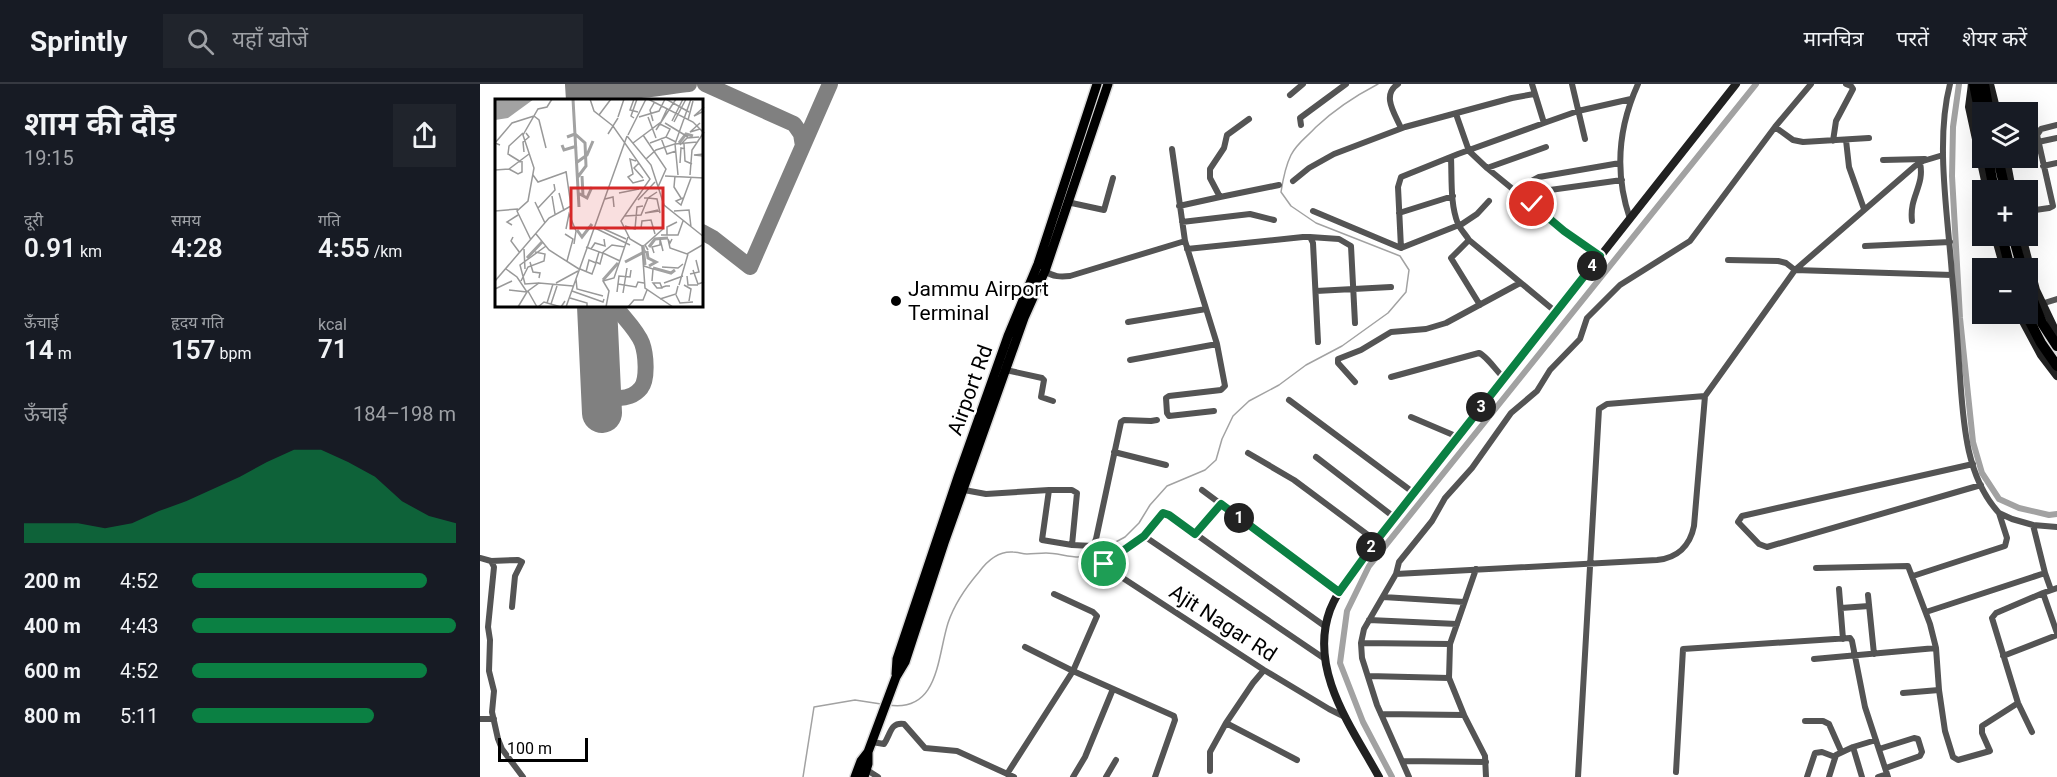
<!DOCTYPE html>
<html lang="hi">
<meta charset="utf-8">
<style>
body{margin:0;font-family:Roboto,"Noto Sans Devanagari",sans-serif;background:#20242c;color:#f1f3f6;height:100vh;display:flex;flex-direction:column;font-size:22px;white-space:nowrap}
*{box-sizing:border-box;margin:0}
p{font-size:20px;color:#9ea1a6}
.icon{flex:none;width:33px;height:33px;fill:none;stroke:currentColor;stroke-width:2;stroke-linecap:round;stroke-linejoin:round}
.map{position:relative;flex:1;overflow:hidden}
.sheet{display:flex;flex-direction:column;background:#171b24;width:480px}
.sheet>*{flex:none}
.buttons{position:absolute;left:1492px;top:18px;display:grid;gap:12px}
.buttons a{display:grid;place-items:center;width:66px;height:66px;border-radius:0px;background:#171b24;box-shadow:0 6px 24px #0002;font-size:30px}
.scale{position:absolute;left:18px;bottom:15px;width:90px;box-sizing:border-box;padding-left:6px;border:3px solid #000;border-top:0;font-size:16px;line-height:21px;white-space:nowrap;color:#000;-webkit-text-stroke:4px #fff;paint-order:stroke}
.pin{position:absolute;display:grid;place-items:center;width:51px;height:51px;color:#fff;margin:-26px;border:3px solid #fff;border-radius:50%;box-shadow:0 2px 6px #0007}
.km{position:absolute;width:30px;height:30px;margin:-15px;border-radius:50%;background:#222;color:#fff;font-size:16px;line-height:30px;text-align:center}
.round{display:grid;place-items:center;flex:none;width:63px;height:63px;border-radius:0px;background:#20242c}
.headline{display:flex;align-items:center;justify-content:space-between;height:102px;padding:0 24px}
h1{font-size:33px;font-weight:600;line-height:45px}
.stats{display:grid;grid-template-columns:repeat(3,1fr);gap:9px;height:102px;padding:6px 24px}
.stats div{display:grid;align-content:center}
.stats b{font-size:26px;font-weight:600}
.stats small{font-size:16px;font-weight:400}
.stats p{font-size:16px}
.chart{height:168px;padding:12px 24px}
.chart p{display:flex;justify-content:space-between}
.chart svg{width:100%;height:108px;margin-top:6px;fill:#0b8043;opacity:.7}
ul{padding:0 24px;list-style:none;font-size:20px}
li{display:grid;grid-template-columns:96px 72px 1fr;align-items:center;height:45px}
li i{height:15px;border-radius:8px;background:#0b8043}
header{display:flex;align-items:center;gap:36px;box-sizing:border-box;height:84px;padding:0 30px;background:#171b24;border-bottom:2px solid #363941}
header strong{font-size:28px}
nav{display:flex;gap:33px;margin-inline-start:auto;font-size:21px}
.search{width:420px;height:54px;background:#20242c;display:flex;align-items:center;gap:15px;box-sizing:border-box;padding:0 21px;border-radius:0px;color:#9ea1a6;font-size:22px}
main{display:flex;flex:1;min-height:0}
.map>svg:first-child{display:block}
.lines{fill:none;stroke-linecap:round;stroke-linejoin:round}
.stream{stroke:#a2a2a2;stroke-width:1.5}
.canal{stroke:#a2a2a2;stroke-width:6}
.taxiway{stroke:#808080;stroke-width:16}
.runway{stroke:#808080;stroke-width:40}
.primary-casing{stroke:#dbdbdb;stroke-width:12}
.highway-casing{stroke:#dbdbdb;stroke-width:14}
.street{stroke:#545454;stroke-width:6}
.secondary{stroke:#212121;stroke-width:8}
.primary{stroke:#000;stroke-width:9}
.highway{stroke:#000;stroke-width:10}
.route-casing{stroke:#fff;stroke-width:12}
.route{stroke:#0b8043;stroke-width:8}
.poi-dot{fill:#000;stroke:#fff;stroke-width:2}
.labels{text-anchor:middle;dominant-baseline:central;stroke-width:5;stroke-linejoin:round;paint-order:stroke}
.poi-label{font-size:21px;fill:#000;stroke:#fff;text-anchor:start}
.street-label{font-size:21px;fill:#000;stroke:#fff}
.inset-river{fill:none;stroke:#a2a2a2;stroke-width:3}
.inset-road{fill:none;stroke:#999;stroke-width:1.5}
.view{fill:#d62828;fill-opacity:0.15;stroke:#d62828;stroke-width:3}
.inset-edge{fill:none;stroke:#000;stroke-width:3}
</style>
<header>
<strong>Sprintly</strong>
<div class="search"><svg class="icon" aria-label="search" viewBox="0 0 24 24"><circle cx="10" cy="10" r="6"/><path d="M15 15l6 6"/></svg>यहाँ खोजें</div>
<nav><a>मानचित्र</a><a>परतें</a><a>शेयर करें</a></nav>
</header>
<main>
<section class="sheet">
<div class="headline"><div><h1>शाम की दौड़</h1><p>19:15</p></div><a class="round"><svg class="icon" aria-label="share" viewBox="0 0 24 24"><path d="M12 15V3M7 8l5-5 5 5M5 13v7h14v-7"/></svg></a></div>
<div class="stats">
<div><p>दूरी</p><b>0.91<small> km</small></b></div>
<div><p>समय</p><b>4:28</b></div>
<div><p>गति</p><b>4:55<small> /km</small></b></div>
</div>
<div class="stats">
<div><p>ऊँचाई</p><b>14<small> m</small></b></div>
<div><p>हृदय गति</p><b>157<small> bpm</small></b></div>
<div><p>kcal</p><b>71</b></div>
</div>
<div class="chart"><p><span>ऊँचाई</span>184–198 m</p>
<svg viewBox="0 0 160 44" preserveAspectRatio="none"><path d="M0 44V36L10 36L20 36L30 38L40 36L50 31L60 27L70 22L80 17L90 11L100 6L110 6L120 11L130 17L140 27L150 33L160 36V44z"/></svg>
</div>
<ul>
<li><b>200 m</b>4:52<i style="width:89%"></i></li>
<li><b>400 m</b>4:43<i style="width:100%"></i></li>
<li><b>600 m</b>4:52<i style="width:89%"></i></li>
<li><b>800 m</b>5:11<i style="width:69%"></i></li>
</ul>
</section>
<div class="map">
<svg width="1577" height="693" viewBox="0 0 1577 693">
<rect width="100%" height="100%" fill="#fff"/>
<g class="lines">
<path class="stream" d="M 619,467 L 645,453 L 659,439 L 670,421 L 687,402 L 725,386 L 736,376 L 742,355 L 753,332 L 769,317 L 799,301 L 826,281 L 862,262 L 908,229 L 926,208 L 929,186 L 920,172 L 836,139 L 811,122 L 801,108 C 803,95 805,83 811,71 C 817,59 827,53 836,43 C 855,25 875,12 898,0
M 408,621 C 459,629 457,574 468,539 C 474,521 487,502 499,488 C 507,477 519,467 533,468 C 538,468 542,470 547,470 C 553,470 559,469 566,469 C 582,469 600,478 615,469
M 323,693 L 334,623 L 375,616 L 401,620"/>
<path class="canal" d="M 1479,0 L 1473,43 L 1472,92 L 1480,234 L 1493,358 L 1502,389 L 1519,415 L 1539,424 L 1569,431 L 1577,430
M 912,693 L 883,638 L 860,579 L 867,527 L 889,482 L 1276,0"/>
<path class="taxiway" d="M 110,0 C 128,15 185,2 209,0
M 225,0 L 314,40 L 321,50 L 323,62
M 222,148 L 233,154 L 270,183 L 350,0
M 118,248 C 117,263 111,283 116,298 C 122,317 149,319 161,304 C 168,295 166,270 162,259 C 157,246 143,233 135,222"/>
<path class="runway" d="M 105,0 L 106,16
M 117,222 L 122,329"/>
<defs>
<path id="primary" d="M 416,590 L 417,575 L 478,393 L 528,252 L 558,180 L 617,0
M 375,693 L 381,677 L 388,668
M 384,693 L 388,680 L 388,668 L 416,593 L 425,578 L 464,459 L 544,234 L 565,187 L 628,0"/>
<path id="highway" d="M 1494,0 L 1503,45
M 1504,0 L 1509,28
M 1508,74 L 1514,106
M 1518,74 L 1525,106
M 1522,152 L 1530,184
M 1533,152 L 1542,184
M 1548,204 L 1562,239 L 1577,262
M 1546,230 L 1561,259 L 1577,282"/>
</defs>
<use href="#primary" class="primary-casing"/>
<use href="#highway" class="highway-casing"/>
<path class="street" d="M 918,0 C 901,11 915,30 921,44
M 1052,0 L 1064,39 L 1098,27 L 1151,15
M 1092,0 L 1105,55
M 1470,0 C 1455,57 1468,132 1472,191
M 810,11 L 823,0
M 976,30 L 989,67 L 1007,84 L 1084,147 L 1120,172
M 821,41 L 820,34 L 866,0
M 1295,43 L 1313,56 L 1323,58 L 1389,54
M 1366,56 L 1369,83 L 1384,125
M 1353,57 L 1356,37 L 1373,5 L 1371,2 L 1366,0
M 1558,58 L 1577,54
M 692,65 L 705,157
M 1463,71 L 1443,77 L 1435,82 L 1315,186 L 1472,191 C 1475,220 1477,250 1479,279 C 1483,329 1483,390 1519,429
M 971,74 C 972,95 970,120 978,140 C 981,146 986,151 989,156 L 1076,228
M 1403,76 L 1445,75
M 1563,82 L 1577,79
M 1007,84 L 1066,63
M 813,97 L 829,84 L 854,70 L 925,43 L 1032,14 L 1054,10
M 1035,106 L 1059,93 L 1140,79
M 740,113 L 799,101
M 587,118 L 624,126 L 633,94
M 1051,120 L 1070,106 L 1142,96
M 699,122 L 740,113 L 730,94 L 730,85 L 744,64 L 747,51 L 769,35
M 833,127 L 921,164
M 1548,127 L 1569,124 L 1573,122 L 1557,51 L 1561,45 L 1577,41
M 919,129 L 973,112
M 1150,135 C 1134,88 1138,44 1158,0
M 1432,137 C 1429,112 1445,102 1440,79
M 702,138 L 770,130 L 794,136
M 979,141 L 921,164 L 918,103 L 921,93 L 978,70 L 1064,39
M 979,142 L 997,130 L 1009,117
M 830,153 L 859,155 L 871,162 L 875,239
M 989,156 L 971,174 L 1000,221
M 1385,162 L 1470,158
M 707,165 L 823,153 L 830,153 L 833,159 L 838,258
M 565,187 C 573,193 581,193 590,192 L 705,157 L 737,260 L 745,302 L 741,306 L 689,312 L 686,314 L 687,329 L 689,332 L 734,327
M 836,207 L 911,203
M 1561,220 L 1577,215
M 648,238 L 726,225
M 650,276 L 737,260
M 526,286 L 562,294 L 564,296 L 561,313 L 573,317
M 911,293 L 999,269 C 1006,271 1017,288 1024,294
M 875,298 L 858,279 L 858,275 L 881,266 L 911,248 L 946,245 L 966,239 L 1040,199
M 809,316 L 934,409
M 931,333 L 978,353
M 634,368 L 686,381
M 768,369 L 814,396 L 896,457
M 836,373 L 914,433
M 1493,380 L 1262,432 L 1258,438 L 1279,460 L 1287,463 L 1501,401
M 484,406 L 506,410 L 569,406 L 562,456 L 592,461 L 613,462
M 569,406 L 592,406 L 597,409 L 592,461
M 722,406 L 859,508
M 715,450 L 741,420
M 664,452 L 680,431 L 683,430 L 689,431 L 846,543
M 613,462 L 621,477 L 629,485 L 784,586 L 849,625 L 865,633
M 613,462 L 616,455 L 641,338 L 644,336 L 671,337 L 677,336
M 0,474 L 11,477 L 14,483 L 8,543 L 10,556 L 9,587 L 14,607 L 12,628 L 18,655 L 22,665 L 43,693
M 11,477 L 38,476 L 42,478 L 35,492 L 32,523
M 624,480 L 664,452 L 845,575
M 1336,484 L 1428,482 L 1450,540 L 1456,564
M 996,485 L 970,560 L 969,594 L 984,631 L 1005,672 L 1006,693
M 1565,489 L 1571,506
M 916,490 L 1177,476 C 1197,474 1210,462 1214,442 L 1225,312 L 1315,186 L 1306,179 L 1298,177 L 1248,176
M 1433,492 L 1525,462 L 1527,454 L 1519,429 L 1532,435 L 1553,441
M 1577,504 L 1563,509 L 1577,549
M 1359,505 L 1363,555
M 574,510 L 613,528 L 617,532 L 593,587 L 694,632 L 695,636 L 675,693
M 1388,511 L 1394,570
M 903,513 L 984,518
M 1361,524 L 1389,522
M 1446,528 L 1565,489 L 1553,441 L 1577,443
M 889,536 L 977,540
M 881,559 L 970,560
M 1523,572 L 1577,551
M 1334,575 L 1456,564 L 1459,606 L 1423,609
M 784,586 L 773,599 L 746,639 L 817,676
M 888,592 L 969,594
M 1459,606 L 1465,647 L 1473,673 L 1478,676 L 1510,667 L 1502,649 L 1502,642 L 1538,619
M 901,630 L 984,631
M 0,635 L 14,635
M 1325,637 L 1343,637 L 1349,640 L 1361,667
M 1552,648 L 1538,619 L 1512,534 L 1516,529 L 1563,509
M 392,658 L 404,660 C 411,650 410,638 424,640 L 445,664 L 477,667 L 534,693
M 1399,665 L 1434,654 L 1438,655 L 1442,668 L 1440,672 L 1406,684
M 922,677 L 1006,678
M 387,686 L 398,693
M 730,687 L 730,668 L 746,639
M 1196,688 L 1203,565 L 1370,554 L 1372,557 L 1385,623 L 1408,693
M 527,690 L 593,587 L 545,563
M 593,693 L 605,673 L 633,605
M 626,693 L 636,676
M 929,693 L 897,621 L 882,574 L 881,559 L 884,545 L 916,490 L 919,478 L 952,437 L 965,414 L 992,384 L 1031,329 L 1057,307 L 1070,286 L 1100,255 L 1107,234 L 1140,201 L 1210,157 L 1295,43 L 1331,0
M 1098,693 L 1119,325 L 1127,320 L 1225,312
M 1327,693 L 1335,669 L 1342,668 L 1355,673
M 1349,693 L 1356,671 L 1373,663
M 1382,693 L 1373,663 L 1396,656
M 1398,693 L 1407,690"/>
<path class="secondary" d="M 1492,0 L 1489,23 L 1507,106
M 1510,0 L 1517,28
M 1526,74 L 1532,106
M 1515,152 L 1524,184
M 1542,152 L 1556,206 L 1577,250
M 1539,230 L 1561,271 L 1577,292
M 899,693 C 872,644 828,586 850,526 C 860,501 879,478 896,457 L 1256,0"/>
<use href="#primary" class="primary"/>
<use href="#highway" class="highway"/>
</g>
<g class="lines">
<defs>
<path id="route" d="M 624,480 L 664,452 L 683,429 L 689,431 L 715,450 L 741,420 L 859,508 L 893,461 L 1120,172 L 1084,147 L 1052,120"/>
</defs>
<use href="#route" class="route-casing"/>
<use href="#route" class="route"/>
</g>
<circle class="poi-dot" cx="416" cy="217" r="6"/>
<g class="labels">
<g class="poi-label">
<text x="428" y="205">Jammu Airport<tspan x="428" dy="24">Terminal</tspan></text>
</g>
<g class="street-label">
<text transform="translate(490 306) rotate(-70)">Airport Rd</text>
<text transform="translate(743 539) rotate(33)">Ajit Nagar Rd</text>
</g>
</g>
<g transform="translate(15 15)">
<rect width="208" height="208" fill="#fff"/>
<path d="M 0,0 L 39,0 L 13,19 L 0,21 Z" fill="#a2a2a2"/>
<path class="inset-river" d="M 78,0 L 84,108M 72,38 L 80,35 L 90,44 L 91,67 L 82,79M 184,44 L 191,35 L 198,37M 67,46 L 69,51 L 82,47M 81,64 L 92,56 L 98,42M 87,77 L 88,97M 83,94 L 92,99 L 97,88M 82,131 L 87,138 L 97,125M 148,146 L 150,166M 154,148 L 160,140 L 173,139M 152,152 L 153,159 L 161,163 L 154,167M 32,159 L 47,143M 130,163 L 151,152M 158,169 L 176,174 L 180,171M 108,181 L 123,164"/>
<path class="inset-road" d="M 95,0 L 99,12 L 118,27 L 123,19M 139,0 L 135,11 L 143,13M 153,0 L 198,23 L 208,33M 171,0 L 194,13M 209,8 L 199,17 L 209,12M 104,16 L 116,0M 39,17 L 44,21 L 51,49M 123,18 L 129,0M 144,18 L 164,12 L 170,0M 153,18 L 161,39M 139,19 L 136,17 L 142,0M 193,21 L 198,2M 158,22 L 155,11 L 159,4M 177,22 L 188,0M 179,23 L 191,0M 170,24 L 193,38M 205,24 L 195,33 L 205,30M 165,25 L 175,30 L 171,38M 161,31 L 181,0M 113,35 L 118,27 L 155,80 L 126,122 L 135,140 L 147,147 L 150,189 L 178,208M 133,36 L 151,0M 148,36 L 171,70 L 163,88M 132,37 L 156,66 L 169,106 L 209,138M 166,39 L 172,55 L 181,52M 138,44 L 166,23 L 172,10M 155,44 L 171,38 L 181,43M 180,45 L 183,76M 180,45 L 202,43M 189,45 L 190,62 L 197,65M 5,46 L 0,44 L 17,24 L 39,17M 185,46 L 192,39 L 204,38M 29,53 L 28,43 L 34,38 L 31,34M 209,55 L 199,56 L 209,57M 151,60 L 161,51 L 180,45 L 196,0M 141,62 L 135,60 L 138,75 L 133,78 L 138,84 L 149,81M 26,63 L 13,55 L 14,47 L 28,34M 144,64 L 139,69 L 148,79M 185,64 L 186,49 L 190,50M 14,70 L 23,75 L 27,73 L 27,62M 0,71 L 14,70 L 34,55M 71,72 L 76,107M 38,76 L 43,83 L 71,73M 195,76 L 197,51 L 209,33M 170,77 L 209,79M 180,77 L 179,88 L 186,99M 162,93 L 153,99 L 162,100 L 165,114M 64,94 L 69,112M 124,94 L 144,90M 57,97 L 60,115M 188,99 L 181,102 L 186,106 L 196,79M 110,100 L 118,98 L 119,108M 143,101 L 160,83M 40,103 L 50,124M 43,109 L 60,91 L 59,85M 163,111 L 150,114 L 164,112M 0,112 L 23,110M 179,112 L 194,111 L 196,128M 130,117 L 146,116 L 153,99 L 149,99M 17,126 L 12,123 L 23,116M 130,127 L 140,130 L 142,108 L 148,107M 100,129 L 135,146M 146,129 L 147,122 L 156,121 L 160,135M 71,130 L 74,115 L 81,132 L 79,145M 109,130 L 131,140M 41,135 L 54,151 L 84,170M 70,135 L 78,140 L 72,162M 166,136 L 183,136 L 188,122M 172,136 L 172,128 L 182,123M 18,138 L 16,142 L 25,154M 177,140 L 175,144 L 173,140 L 175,149 L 192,155 L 209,145M 36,141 L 22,112 L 33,102 L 39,69 L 28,36 L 43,10 L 52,8 L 57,0M 91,148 L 107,154 L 117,146 L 130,148M 29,150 L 30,170M 96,150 L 100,144 L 110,147 L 109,140M 153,151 L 150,146 L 168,130M 104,153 L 101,163 L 105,165 L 108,154M 108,154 L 125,162M 159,154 L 157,148 L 165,146 L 165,140 L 168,152M 35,163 L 38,173 L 45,174 L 44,179M 149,167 L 158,170 L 157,182M 167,168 L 183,169 L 188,165M 11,170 L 22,178 L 32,193 L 23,208M 85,170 L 97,175 L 101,164M 198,171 L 203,185 L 209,183M 91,173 L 94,161 L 101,164M 195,175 L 204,173 L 201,161M 192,177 L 193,186 L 203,186M 81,180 L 82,190 L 108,197M 0,182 L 54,119 L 76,107M 26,182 L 33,168 L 49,162 L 50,155 L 40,153M 44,184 L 30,185 L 25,166 L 51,147M 61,184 L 83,172M 169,184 L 188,177M 123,185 L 141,188 L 143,183 L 149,184M 184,186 L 193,155M 189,186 L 196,190 L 194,202M 167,189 L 165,184 L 158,184 L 162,189 L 167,189 L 168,188 L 171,187 L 175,187M 0,190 L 17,182M 14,191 L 32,193M 77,192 L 108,203 L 109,200M 122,193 L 124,177 L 135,178 L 136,171M 128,194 L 132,169M 181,196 L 185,204 L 198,203M 75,199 L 92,204 L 92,208M 165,200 L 181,195 L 183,187M 52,204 L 58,185M 56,205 L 62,187M 42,208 L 33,192 L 44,184 L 78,187M 43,208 L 49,203 L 66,208 L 70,202M 71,208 L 132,37M 111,208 L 114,192 L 108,182 L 119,179 L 133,138M 133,208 L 139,201 L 148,201 L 152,191"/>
<path class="view" d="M 76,89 L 168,89 L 168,129 L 76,129 Z"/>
<rect width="208" height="208" class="inset-edge"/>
</g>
</svg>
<div class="buttons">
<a><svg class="icon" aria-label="layers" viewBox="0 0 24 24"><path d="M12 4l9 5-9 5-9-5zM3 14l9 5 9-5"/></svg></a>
<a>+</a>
<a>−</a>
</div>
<div class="scale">100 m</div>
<div class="pin" style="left:624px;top:480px;background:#1e9e55"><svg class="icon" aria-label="arrive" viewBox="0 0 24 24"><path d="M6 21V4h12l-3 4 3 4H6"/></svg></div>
<div class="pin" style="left:1052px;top:120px;background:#d93025"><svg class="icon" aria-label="check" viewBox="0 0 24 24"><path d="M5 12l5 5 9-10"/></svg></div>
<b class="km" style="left:759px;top:434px">1</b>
<b class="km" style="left:891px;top:463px">2</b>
<b class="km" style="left:1001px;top:323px">3</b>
<b class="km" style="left:1112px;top:182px">4</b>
</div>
</main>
